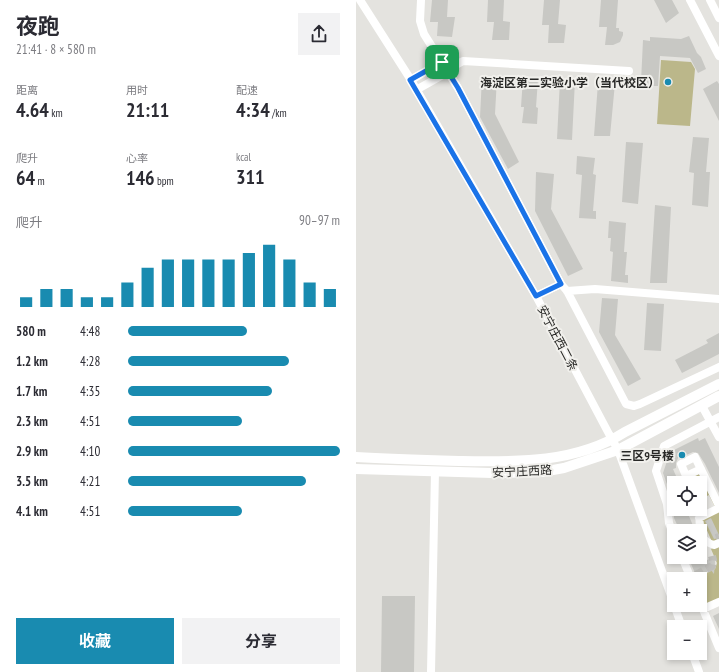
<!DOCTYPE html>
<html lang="zh">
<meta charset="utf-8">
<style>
body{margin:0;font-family:"PT Sans Narrow","Noto Sans SC",sans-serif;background:#f2f2f3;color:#2b2b33;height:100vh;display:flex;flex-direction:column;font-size:15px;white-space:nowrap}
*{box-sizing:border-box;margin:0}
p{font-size:13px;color:#7c7c81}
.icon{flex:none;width:22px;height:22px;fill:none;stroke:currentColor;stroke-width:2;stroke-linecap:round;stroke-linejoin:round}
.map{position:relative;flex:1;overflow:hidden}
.panel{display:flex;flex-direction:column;background:#fff;width:356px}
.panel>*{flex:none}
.buttons{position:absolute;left:311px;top:476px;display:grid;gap:8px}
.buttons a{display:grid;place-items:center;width:40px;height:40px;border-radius:0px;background:#fff;box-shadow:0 2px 6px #0003;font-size:20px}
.pin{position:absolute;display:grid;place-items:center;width:34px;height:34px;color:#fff;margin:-17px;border-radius:8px;box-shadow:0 2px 6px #0006}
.round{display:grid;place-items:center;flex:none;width:42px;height:42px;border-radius:0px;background:#f2f2f3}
.headline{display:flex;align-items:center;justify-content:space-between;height:68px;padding:0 16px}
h1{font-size:22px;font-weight:700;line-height:30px}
.metrics{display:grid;grid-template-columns:repeat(3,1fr);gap:6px;height:68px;padding:4px 16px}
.metrics div{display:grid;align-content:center}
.metrics b{font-size:20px;font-weight:700}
.metrics small{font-size:11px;font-weight:400}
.metrics p{font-size:11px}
.chart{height:112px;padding:8px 16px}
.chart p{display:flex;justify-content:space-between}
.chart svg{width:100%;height:72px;margin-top:4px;stroke:#198bb0;stroke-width:6}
.action{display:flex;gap:8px;margin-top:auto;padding:8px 16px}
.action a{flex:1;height:46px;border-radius:0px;background:#198bb0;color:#fff;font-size:16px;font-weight:700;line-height:46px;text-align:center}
.action a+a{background:#f2f2f3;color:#2b2b33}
ul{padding:0 16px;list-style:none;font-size:13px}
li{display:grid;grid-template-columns:64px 48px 1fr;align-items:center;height:30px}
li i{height:10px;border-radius:5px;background:#198bb0}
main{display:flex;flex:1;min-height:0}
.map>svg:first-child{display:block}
.green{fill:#bbb78a}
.building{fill:#c8c8c4}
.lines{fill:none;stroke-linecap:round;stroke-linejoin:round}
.minor-tunnel{stroke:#bfbeba;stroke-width:8;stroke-dasharray:8 4;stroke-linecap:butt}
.minor{stroke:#fff;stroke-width:8}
.major{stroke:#fff;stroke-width:10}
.route-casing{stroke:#fff;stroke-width:8}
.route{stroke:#1a73e8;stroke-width:5}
.poi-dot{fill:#198bb0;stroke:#f1f0ec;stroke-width:1.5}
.labels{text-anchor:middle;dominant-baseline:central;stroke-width:4;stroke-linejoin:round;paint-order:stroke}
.poi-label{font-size:12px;font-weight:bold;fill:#292927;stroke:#f1f0ec;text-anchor:end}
.street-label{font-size:12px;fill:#292927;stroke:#f1f0ec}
</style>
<main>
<section class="panel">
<div class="headline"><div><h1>夜跑</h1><p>21:41 · 8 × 580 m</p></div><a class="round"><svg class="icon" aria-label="share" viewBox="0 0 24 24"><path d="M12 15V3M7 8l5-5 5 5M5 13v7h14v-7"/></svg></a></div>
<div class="metrics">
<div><p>距离</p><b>4.64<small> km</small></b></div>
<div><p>用时</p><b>21:11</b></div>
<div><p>配速</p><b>4:34<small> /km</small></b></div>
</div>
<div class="metrics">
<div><p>爬升</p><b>64<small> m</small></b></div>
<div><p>心率</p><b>146<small> bpm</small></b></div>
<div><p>kcal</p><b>311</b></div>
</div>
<div class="chart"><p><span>爬升</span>90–97 m</p>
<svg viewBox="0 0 160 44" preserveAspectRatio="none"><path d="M5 44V38M15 44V33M25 44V33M35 44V38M45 44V38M55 44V29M65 44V20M75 44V15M85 44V15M95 44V15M105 44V15M115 44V11M125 44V6M135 44V15M145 44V29M155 44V33"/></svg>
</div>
<ul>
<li><b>580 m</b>4:48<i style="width:56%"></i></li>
<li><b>1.2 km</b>4:28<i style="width:76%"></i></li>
<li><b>1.7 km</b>4:35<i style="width:68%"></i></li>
<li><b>2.3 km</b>4:51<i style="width:54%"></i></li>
<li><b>2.9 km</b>4:10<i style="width:100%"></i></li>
<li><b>3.5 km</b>4:21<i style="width:84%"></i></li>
<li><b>4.1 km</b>4:51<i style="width:54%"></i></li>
</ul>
<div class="action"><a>收藏</a><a>分享</a></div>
</section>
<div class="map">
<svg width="363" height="672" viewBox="0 0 363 672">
<rect width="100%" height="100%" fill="#e4e3df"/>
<path class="green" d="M 305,60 L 335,62 L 339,69 L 334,126 L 301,124 Z
M 342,471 L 360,507 L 359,507 L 353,495 L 345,499 L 350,510 L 348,514 L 344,505 L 344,483 L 334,483 L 331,476 Z
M 363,511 L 363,541 L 357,544 L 345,517 Z
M 363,545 L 363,600 L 350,606 L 344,594 L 344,579 L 338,579 L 340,577 L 342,577 L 359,569 L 361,563 L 355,549 Z"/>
<path class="building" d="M 76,0 L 92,0 L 91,17 L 99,17 L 96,37 L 81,36 L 82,22 L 74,22 Z
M 132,0 L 148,0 L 147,21 L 154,22 L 153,40 L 136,40 L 138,22 L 131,22 Z
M 188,0 L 204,0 L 202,24 L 210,25 L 208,43 L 192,43 L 193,25 L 186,25 Z
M 245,0 L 262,0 L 260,28 L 263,28 L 263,31 L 267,32 L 267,35 L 264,42 L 257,45 L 249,45 L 251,27 L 243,27 Z
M 298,0 L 316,0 L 323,13 L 310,23 Z
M 333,36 L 341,53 L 345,57 L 350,69 L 342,73 L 334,58 L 304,56 L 302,86 L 291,86 L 291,82 L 285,82 L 287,40 L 294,41 L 294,37 L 325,39 Z
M 126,77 L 141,78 L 139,114 L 163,162 L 152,169 L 124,117 Z
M 167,78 L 182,79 L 180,107 L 182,108 L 181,124 L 166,123 L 168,107 L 165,107 Z
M 204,80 L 219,80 L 216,140 L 201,139 Z
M 361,81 L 363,84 L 363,121 L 347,89 Z
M 242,83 L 259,83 L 254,136 L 238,136 Z
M 337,137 L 353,138 L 350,172 L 354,172 L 352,207 L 336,205 L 338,173 L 333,172 Z
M 270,142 L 287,143 L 282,204 L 266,202 Z
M 221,156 L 239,158 L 237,174 L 240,175 L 237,211 L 240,211 L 240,219 L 223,218 L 226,175 L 220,174 Z
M 180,172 L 198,174 L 195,209 L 227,269 L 212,276 L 179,211 Z
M 299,205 L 315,207 L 311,283 L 294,283 Z
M 253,221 L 270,223 L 268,252 L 271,252 L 269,275 L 272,275 L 272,283 L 255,281 L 257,252 L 254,251 L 255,238 L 252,238 Z
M 246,298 L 262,299 L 259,335 L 285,379 L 272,386 L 243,332 Z
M 291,303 L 308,304 L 305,351 L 288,350 Z
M 363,333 L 363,354 L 326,373 L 319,360 L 352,343 L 350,340 Z
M 342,438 L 343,441 L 349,438 L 363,467 L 363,493 L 349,464 L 342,453 L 337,452 L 326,457 L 324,453 L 320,463 L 320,468 L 317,469 L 323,483 L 318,483 L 318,504 L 307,473 L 314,452 Z
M 321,509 L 330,509 L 338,528 L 332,531 L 324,531 L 318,518 L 318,516 L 323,514 Z
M 355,518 L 363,535 L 363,538 L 358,539 L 349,521 Z
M 344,554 L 348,562 L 358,556 L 359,562 L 358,574 L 355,570 L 342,576 L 339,573 L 332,557 L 344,557 Z
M 26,596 L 59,596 L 58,672 L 25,672 Z
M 363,613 L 363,629 L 357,616 Z"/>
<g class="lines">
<path class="minor-tunnel" d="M 360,538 L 363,537
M 340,575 L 356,566 L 357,560 L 356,556"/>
<path class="minor" d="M 4,0 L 55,80 L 180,296 L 253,434 L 262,450 L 318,604
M 65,0 L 64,21 L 68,34 L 102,88 L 205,284 L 211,291 L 270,404 L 278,406 L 284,404 L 363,367
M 334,0 L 363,56
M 354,0 L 363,18
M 91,70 L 107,61 L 273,71
M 55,80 L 86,62
M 60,90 L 92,72
M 211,291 L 239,289 L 363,299
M 180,296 L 205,284
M 346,406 L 363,437
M 330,476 L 345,469
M 333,483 L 325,464 L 339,457 L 363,506
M 343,509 L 344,531
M 343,518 L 363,508
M 344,532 C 346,539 351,543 358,545 L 363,543
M 318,536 L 313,523 L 311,504 L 300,471 L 308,446 L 363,417
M 326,557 L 335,579
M 344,602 L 363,648
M 318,605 L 326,627
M 347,609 L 363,602
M 336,653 L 343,672
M 75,672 L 79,471"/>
<path class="major" d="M 0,457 C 35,459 71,460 106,461 C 162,462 220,463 269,432 L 363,384
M 0,469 L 136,473 L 186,472 L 208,468 L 262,450 L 363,396"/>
</g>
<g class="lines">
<defs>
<path id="route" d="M 86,62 L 102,88 L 205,284 L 180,296 L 54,80 Z"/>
</defs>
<use href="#route" class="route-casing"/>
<use href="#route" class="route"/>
</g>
<g class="poi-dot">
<circle cx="312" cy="82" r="4"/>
<circle cx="326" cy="455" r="4"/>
</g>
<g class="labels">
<g class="poi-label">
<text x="304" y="82">海淀区第二实验小学（当代校区）</text>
<text x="318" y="455">三区9号楼</text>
</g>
<g class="street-label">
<text transform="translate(202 338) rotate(62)">安宁庄西二条</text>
<text transform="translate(166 471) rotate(-3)">安宁庄西路</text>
</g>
</g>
</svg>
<div class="buttons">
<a><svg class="icon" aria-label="locate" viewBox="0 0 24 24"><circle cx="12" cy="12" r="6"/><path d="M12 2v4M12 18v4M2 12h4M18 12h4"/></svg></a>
<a><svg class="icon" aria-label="layers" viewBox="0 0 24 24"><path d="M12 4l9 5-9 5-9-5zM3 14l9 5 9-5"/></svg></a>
<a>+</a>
<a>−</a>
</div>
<div class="pin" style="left:86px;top:62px;background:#1e9e55"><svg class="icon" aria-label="arrive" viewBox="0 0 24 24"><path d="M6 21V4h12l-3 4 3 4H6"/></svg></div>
</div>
</main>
